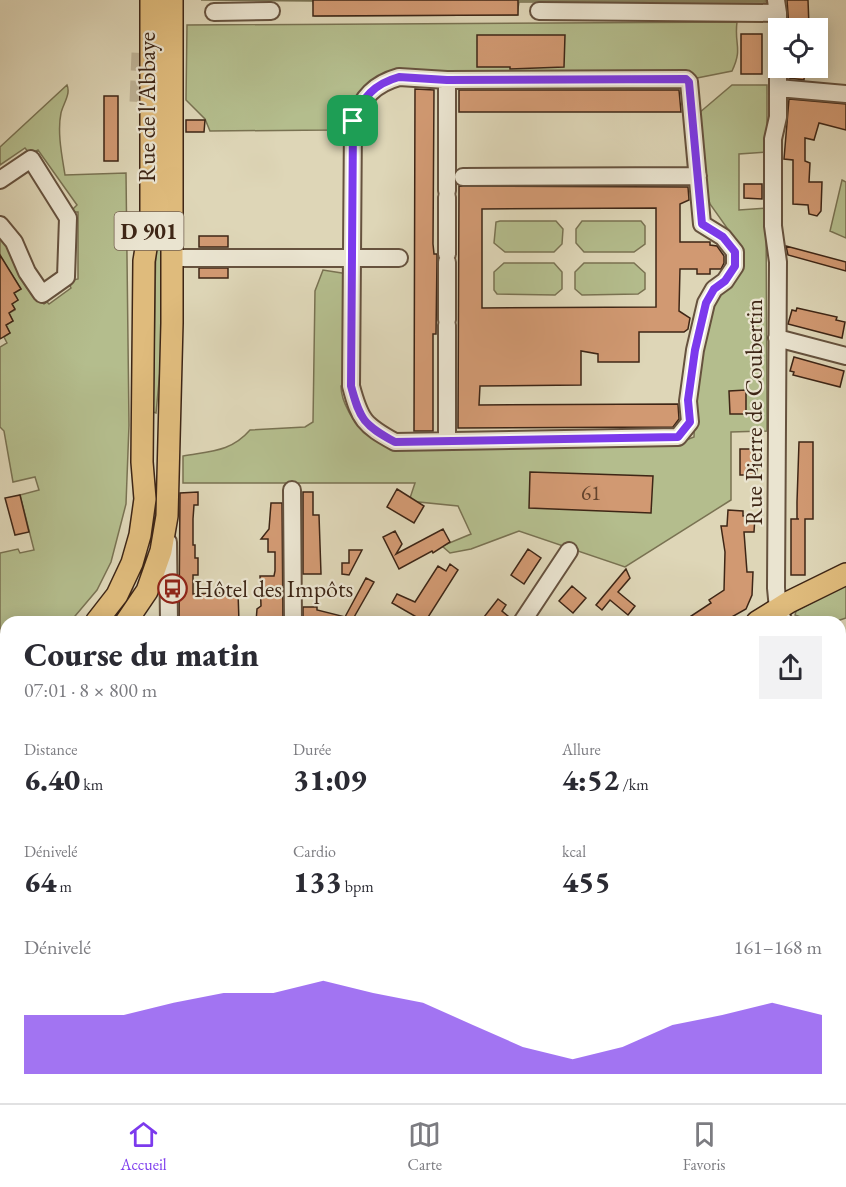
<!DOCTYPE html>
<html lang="fr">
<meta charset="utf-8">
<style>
body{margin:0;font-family:"EB Garamond",serif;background:#f2f2f3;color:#2b2b33;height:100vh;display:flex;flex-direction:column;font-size:22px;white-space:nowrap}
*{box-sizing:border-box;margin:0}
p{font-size:20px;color:#7c7c81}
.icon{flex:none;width:33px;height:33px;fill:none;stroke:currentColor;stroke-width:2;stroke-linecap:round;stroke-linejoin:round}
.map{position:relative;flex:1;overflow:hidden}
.side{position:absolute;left:0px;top:616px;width:846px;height:488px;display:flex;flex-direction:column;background:#fff;border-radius:18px 18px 0 0;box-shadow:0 3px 15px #0003}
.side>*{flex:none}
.tools{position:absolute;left:768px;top:18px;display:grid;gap:12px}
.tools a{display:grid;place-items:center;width:60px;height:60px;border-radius:0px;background:#fff;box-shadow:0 3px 15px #0003;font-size:30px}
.pin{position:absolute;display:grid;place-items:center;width:51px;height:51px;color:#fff;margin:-26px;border-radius:12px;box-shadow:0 3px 9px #0006}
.round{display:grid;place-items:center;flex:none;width:63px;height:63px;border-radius:0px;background:#f2f2f3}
.head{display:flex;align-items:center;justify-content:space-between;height:102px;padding:0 24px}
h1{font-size:33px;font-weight:800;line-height:45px}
.stats{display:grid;grid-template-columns:repeat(3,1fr);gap:9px;height:102px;padding:6px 24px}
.stats div{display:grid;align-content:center}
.stats b{font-size:30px;font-weight:800}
.stats small{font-size:16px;font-weight:400}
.stats p{font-size:16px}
.chart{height:168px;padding:12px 24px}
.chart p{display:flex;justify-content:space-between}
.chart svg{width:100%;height:108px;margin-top:6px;fill:#7c3aed;opacity:.7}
.menu{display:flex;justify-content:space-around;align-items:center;height:84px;border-top:2px solid #e1e1e2;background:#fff;font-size:16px;color:#7c7c81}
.menu a{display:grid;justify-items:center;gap:3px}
.menu .selected{color:#7c3aed}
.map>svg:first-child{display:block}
.green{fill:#b4bd8d;stroke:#797252;stroke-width:1.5}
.building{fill:#d19972;stroke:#3e2616;stroke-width:1.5;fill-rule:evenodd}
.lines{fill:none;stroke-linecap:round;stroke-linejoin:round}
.major-tunnel{stroke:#beb397;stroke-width:21;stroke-dasharray:21 10;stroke-linecap:butt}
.minor-casing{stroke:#66523e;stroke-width:20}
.major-casing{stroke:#3e2616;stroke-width:24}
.minor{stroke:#eae4d0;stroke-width:16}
.major{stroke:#dfbb7c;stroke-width:21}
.route-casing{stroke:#fff;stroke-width:12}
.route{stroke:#7c3aed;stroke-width:8}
.labels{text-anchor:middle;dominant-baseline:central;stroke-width:4.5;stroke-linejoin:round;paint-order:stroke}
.number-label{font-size:21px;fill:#63432d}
.shield{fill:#eae4d0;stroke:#725f4e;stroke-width:1.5}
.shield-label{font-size:22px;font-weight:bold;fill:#3e2616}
.street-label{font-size:24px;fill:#3e2616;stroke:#eae4d0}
.poi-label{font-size:24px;fill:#3e2616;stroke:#eae4d0;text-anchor:start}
</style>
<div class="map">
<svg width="846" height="1103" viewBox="0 0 846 1103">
<rect width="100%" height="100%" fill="#ded6b7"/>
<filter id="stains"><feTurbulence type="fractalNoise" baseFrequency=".00333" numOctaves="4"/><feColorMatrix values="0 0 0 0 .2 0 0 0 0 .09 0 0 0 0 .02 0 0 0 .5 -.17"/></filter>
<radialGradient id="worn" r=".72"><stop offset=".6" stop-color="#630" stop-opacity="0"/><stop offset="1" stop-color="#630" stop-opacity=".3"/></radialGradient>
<path class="green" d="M 201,0 L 765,0 L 766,2 L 519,2 L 517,15 L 315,16 L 313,1 Z
M 737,22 C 734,45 743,48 732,71 L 692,79 L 449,75 L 366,90 L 344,126 L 329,130 L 210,131 L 205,119 L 186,100 L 187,25 Z
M 67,85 C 71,94 63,104 61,113 C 57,132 62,156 65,175 L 126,173 L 129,425 L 126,504 L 111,562 L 97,590 L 70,622 L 6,622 L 6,675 L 0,679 L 0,553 L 18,549 L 20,553 L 34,550 L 20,495 L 39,490 L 35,477 L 13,482 L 4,431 L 0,427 L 0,347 L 7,343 L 4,337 L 10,333 L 6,325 L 13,321 L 9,313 L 15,310 L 12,304 L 18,300 L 14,293 L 21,289 L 0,256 L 0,232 L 25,285 L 35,299 L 39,297 L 44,304 L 47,302 L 49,304 L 71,288 L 68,281 L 78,279 L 78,212 L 70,212 L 77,205 L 38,150 L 30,154 L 25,148 L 0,165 L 0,147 Z
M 732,85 L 767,85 L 767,152 L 739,154 L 739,210 L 766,208 L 767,431 L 731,432 L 731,500 L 625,567 L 519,531 L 471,549 L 450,553 L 442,546 L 471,534 L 458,506 L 409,501 L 415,483 L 183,483 L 183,456 C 210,451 231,452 250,430 L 305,427 L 313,422 L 315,291 L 323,270 L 348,274 L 348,382 L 341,386 C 341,402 354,424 366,433 C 373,439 384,442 392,446 L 676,444 L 694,437 C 695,399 697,362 707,325 C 714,299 729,274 742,249 L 710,204 L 704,183 L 699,113 Z
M 842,180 L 846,182 L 846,238 L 830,231 Z
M 500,221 L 556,221 L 563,229 L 562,244 L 554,252 L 505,252 L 494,243 L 496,222 Z
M 582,221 L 641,221 L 645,226 L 645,244 L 634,252 L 584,252 L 576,243 L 576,229 Z
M 156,239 L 163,239 L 163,339 L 156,413 L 153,412 Z
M 504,263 L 554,263 L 562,272 L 562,289 L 555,295 L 497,294 L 494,290 L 494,272 Z
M 584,263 L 634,263 L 645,273 L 645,289 L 638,294 L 582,295 L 575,289 L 575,272 Z
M 846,585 L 846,618 L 834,622 L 796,622 L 794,618 L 808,622 L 809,620 L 795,615 L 796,611 Z"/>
<path class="building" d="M 313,0 L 518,0 L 518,15 L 313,16 Z
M 787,0 L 808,0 L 809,27 L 789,28 Z
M 741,34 L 762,34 L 762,74 L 741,74 Z
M 477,35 L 565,35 L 564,67 L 510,69 L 510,67 L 477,67 Z
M 789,68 L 805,68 L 804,80 L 789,78 Z
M 415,89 L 434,90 L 433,244 L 434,254 L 437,254 L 437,258 L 436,334 L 433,334 L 433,431 L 414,431 Z
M 459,90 L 679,90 L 681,112 L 459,112 Z
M 104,96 L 118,96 L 118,161 L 104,161 Z
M 789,99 L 846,104 L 846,130 L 819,123 L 814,140 L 805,138 L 805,161 L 810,163 L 809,182 L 822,182 L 821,211 L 817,216 L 809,214 L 808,205 L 793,204 L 793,160 L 784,159 Z
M 186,120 L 205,120 L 204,132 L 186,132 Z
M 744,184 L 762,184 L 762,199 L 744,198 Z
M 459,186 L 688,187 L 689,200 L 680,204 L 680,242 L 710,242 L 710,245 L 717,246 L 724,256 L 724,263 L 721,269 L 710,269 L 710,274 L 697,274 L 697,269 L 680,269 L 679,311 L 690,318 L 688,329 L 684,332 L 639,332 L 639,362 L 598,362 L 598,354 L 581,351 L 581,385 L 480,386 L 479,405 L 678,404 L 679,419 L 673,427 L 458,428 ZM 656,208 L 656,307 L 482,308 L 482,209 Z
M 199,236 L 228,236 L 228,247 L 199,247 Z
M 786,246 L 846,262 L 846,271 L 788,255 Z
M 0,255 L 21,289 L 14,293 L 18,300 L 12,304 L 15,309 L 9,313 L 13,321 L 6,325 L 10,333 L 0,339 Z
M 199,268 L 228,268 L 228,278 L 199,278 Z
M 797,308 L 837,317 L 836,320 L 845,322 L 842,338 L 788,324 L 792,310 L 796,311 Z
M 794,357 L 844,371 L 840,387 L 793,375 L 794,372 L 790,371 Z
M 746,390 L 746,414 L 730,414 L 729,391 Z
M 799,442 L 813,442 L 813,519 L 805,519 L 805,575 L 791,575 L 791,519 L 799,519 L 797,519 L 797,502 Z
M 740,449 L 757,449 L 757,475 L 740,475 Z
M 530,472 L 653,476 L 651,513 L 529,508 Z
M 397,489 L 424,506 L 414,523 L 387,507 Z
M 198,492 L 198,505 L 194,505 L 193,519 L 193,545 L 195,545 L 195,558 L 198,558 L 198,575 L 193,575 L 193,594 L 238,592 L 239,622 L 179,622 L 180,493 Z
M 303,492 L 313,492 L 313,515 L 319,515 L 321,574 L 303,574 Z
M 20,495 L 29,532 L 15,535 L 5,498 Z
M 271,503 L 282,503 L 283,622 L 256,622 L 257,609 L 261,606 L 260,576 L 274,576 L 275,571 L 275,552 L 268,552 L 268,539 L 261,539 L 269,529 Z
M 728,510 L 743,511 L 743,516 L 755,516 L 754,532 L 744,532 L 747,572 L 753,572 L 752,595 L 746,609 L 723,622 L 682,622 L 711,603 L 709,600 L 724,590 L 725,552 L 721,526 L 727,526 Z
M 443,529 L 450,542 L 433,553 L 432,551 L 399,569 L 383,537 L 395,531 L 402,544 L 396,554 Z
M 528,549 L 541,558 L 524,584 L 511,575 Z
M 349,550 L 362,550 L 349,575 L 342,574 L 342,563 L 349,563 Z
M 450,564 L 458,570 L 425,622 L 392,603 L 397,594 L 415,602 L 438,566 L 446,571 Z
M 626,569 L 630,578 L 618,592 L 635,606 L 628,615 L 610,600 L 602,610 L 596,605 Z
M 366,578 L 374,582 L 353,619 L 354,622 L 303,622 L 303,607 L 317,607 L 317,610 L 345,617 Z
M 572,586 L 586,598 L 573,613 L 559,601 Z
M 498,599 L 506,605 L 502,611 L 509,617 L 506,622 L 492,622 L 484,617 Z"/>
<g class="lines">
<path class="major-tunnel" d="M 140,102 L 142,53
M 112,622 L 134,588"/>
<defs>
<path id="minor" d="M 776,0 L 778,13 L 778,117 L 773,139 L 773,226 L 778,262 L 776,588 L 778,609 L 784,622
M 539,11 L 778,13
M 214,12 L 271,11
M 399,77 L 447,80 L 686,79 L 689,82 L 702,224 L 723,237 L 735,252 L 735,266 L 725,281 L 714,289 L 706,303 L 695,350 L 688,401 L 690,422 L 678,437 L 395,442 C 364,425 360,420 351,386 L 353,121 C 363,97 374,84 399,77 Z
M 778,88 L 846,94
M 463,177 L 698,176
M 0,180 L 31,159 L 68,218 L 66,277 L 42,294 L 27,272 L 14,242 L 0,225
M 447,191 L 447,80
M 447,254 L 447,197
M 172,258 L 399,258
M 447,320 L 447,262
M 777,338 L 846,356
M 447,440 L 447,325
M 292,490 L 293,622
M 168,542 L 169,622
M 522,622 L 569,551
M 840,710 L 846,719
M 840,948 L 846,943
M 0,1031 L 6,1022
M 0,1048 L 6,1059
M 28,1098 L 31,1103
M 633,1098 L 639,1103
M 383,1103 L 385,1098
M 495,1103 L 498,1098
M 655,1103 L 661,1098"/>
<path id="major" d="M 96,622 L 117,595 L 132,563 L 140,535 L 145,499 L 142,462 L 144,261 L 151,217 L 151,0
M 126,622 L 147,591 L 161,551 L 167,516 L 172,323 L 172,0
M 757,622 L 789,602 L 846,574
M 0,696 L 6,692
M 0,726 L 6,721
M 0,766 L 6,778
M 167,1098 L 167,1103"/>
</defs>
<use href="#minor" class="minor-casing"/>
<use href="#major" class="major-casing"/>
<use href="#minor" class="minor"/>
<use href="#major" class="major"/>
</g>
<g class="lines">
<defs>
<path id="route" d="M 399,77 L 447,80 L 686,79 L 689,82 L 702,224 L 723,237 L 735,252 L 735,266 L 725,281 L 714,289 L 706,303 L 695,350 L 688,400 L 690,422 L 678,437 L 395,442 C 364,425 360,420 351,386 L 353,121 C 363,97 374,84 399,77 Z"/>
</defs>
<use href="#route" class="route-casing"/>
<use href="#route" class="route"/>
</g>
<defs>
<symbol id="bus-ring" viewBox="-11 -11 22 22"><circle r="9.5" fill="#eae4d0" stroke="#8f2418" stroke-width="1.5"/><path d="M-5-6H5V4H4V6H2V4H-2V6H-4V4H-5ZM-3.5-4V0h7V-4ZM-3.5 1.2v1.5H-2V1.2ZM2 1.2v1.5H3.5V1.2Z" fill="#8f2418"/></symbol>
</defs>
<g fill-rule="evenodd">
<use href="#bus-ring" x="156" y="572" width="33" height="33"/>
</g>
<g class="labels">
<g class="number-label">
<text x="591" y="492">61</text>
</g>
<rect class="shield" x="114.5" y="212" width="69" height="38" rx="4.5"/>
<g class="shield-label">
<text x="149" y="231">D 901</text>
</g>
<g class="street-label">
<text transform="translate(146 107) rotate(-90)">Rue de l'Abbaye</text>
<text transform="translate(753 412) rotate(-90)">Rue Pierre de Coubertin</text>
</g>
<g class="poi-label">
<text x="194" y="588">Hôtel des Impôts</text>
</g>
</g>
<rect width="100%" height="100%" filter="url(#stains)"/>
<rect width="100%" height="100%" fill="url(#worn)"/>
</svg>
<div class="tools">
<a><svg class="icon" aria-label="locate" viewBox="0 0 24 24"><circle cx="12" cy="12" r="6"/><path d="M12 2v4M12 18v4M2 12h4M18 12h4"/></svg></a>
</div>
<div class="pin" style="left:353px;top:121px;background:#1e9e55"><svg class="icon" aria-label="arrive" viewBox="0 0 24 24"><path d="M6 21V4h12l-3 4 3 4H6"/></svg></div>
<section class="side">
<div class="head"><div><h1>Course du matin</h1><p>07:01 · 8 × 800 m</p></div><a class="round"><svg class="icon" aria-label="share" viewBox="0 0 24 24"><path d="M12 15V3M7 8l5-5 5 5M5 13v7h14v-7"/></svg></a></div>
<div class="stats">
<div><p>Distance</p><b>6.40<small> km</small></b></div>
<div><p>Durée</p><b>31:09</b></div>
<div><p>Allure</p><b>4:52<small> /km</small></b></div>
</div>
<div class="stats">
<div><p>Dénivelé</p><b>64<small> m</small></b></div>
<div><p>Cardio</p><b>133<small> bpm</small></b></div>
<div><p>kcal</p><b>455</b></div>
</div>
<div class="chart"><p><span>Dénivelé</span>161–168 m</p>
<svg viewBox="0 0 160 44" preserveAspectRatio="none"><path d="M0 44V20L10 20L20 20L30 15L40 11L50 11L60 6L70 11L80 15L90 24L100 33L110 38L120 33L130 24L140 20L150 15L160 20V44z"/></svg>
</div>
</section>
</div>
<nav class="menu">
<a class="selected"><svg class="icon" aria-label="home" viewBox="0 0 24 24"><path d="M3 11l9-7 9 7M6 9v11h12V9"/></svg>Accueil</a>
<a><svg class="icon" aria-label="map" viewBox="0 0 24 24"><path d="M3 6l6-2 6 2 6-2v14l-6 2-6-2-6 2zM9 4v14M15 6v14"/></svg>Carte</a>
<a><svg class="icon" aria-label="saved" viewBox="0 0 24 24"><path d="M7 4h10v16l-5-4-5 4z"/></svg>Favoris</a>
</nav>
